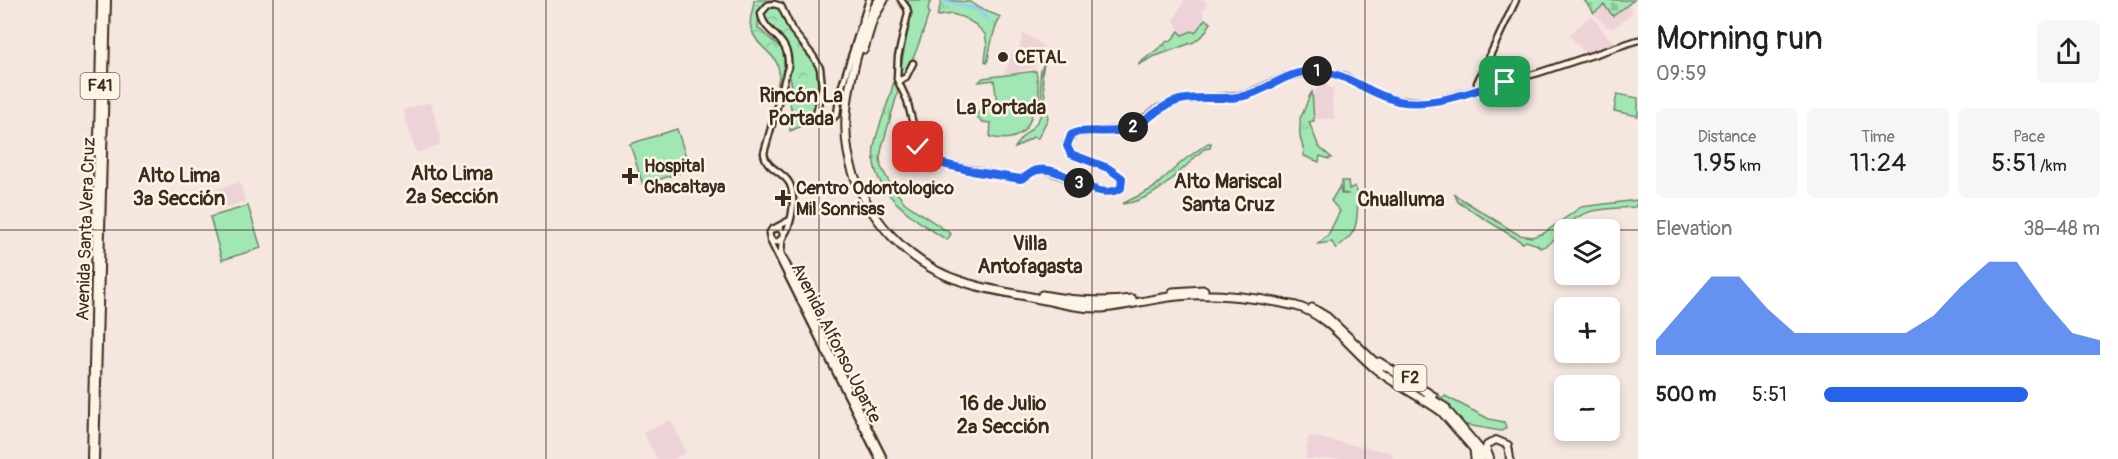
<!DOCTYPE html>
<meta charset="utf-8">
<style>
body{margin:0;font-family:Pangolin,sans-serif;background:#f6f6f6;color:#202124;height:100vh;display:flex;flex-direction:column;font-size:22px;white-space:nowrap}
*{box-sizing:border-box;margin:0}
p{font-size:20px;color:#757577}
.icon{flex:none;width:33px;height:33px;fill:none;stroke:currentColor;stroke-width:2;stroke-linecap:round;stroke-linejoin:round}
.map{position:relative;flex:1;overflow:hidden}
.details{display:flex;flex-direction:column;background:#fff;width:480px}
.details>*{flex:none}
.controls{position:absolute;left:1554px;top:219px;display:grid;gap:12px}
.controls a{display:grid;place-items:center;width:66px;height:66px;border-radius:9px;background:#fff;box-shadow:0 3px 9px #0003;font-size:30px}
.pin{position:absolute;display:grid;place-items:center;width:51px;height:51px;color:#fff;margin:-26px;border-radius:12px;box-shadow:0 3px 9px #0006}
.km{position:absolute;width:30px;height:30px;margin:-15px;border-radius:50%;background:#222;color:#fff;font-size:16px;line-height:30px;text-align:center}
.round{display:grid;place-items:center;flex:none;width:63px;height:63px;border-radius:9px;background:#f6f6f6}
.head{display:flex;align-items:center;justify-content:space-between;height:102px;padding:0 18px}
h1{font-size:33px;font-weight:600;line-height:45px}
.metrics{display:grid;grid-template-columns:repeat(3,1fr);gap:9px;height:102px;padding:6px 18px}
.metrics div{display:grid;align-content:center;border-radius:9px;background:#f6f6f6;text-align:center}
.metrics b{font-size:26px;font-weight:600}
.metrics small{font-size:16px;font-weight:400}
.metrics p{font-size:16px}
.chart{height:168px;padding:12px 18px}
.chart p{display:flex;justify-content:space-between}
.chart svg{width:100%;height:108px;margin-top:6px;fill:#2563eb;opacity:.7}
ul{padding:0 18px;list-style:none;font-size:20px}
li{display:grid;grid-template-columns:96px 72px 1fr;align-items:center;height:45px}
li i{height:15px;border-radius:8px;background:#2563eb}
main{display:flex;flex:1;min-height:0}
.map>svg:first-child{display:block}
.built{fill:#edd3d8}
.grass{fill:url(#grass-tufts);stroke:#6e8869;stroke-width:1.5}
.forest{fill:url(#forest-crowns);stroke:#6e8869;stroke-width:1.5}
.cemetery{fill:url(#cemetery-stones);stroke:#6e8869;stroke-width:1.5}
.green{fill:#a1e7b4;stroke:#6e8869;stroke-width:1.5}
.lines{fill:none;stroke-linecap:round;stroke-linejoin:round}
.canal{stroke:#97cdf5;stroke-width:3}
.secondary-casing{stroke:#3b2a1e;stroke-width:9}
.primary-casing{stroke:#3b2a1e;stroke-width:10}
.trunk-casing{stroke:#3b2a1e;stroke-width:10}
.motorway-casing{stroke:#3b2a1e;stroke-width:11}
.secondary{stroke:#fcf5e5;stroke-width:4.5}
.primary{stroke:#fcf5e5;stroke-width:6}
.trunk{stroke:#fcf5e5;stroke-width:6}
.motorway{stroke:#fcf5e5;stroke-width:7}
.route-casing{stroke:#fff;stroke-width:12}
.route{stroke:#2563eb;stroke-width:8}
.grid{fill:none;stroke:#3b2a1e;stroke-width:1.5;stroke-opacity:0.55}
.poi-dot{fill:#3b2a1e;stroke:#fcf5e5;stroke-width:2}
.labels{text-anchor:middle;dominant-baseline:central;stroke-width:5;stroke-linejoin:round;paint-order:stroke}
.shield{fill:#fcf5e5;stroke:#75675a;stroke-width:1.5}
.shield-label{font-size:16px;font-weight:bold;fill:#3b2a1e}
.poi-label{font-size:18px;font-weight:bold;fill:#3b2a1e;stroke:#fcf5e5;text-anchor:start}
.street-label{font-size:18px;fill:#3b2a1e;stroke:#fcf5e5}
.neighbourhood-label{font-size:20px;font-weight:bold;fill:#3b2a1e;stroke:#fcf5e5}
</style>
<main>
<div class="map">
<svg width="1638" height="459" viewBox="0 0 1638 459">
<defs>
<pattern id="grass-tufts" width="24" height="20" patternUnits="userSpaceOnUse" patternTransform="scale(1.5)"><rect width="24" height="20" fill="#a1e7b4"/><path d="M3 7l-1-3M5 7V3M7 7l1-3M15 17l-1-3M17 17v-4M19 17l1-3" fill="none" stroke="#8cc69a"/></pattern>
<pattern id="forest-crowns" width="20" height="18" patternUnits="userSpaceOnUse" patternTransform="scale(1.5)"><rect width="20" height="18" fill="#a1e7b4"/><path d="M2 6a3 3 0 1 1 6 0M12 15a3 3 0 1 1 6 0" fill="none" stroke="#8cc69a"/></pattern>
<pattern id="cemetery-stones" width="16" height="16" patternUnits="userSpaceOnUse" patternTransform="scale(1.5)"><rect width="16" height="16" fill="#a1e7b4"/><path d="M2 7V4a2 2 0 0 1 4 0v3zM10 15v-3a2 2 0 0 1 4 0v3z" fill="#8cc69a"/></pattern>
</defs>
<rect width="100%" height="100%" fill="#f5e6df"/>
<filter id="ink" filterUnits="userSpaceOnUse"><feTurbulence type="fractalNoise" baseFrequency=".0167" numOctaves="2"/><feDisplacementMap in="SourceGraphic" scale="12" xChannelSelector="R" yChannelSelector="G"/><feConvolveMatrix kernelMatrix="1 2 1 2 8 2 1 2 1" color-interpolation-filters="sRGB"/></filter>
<g filter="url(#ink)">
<path class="built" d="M 1184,0 L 1205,0 L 1206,8 L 1203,9 L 1205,19 L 1203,18 L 1195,33 L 1192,31 L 1182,35 L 1174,20 Z
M 1604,5 L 1620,11 L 1628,5 L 1633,12 L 1620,24 L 1612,28 L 1607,27 L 1594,13 Z
M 1591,15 L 1608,37 L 1616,43 L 1585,53 L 1569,35 Z
M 1023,34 L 1033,38 L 1043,46 L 1034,68 L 1005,74 L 1013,51 L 1018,53 Z
M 1322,82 L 1334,90 L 1332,103 L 1335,119 L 1314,119 L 1313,94 Z
M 431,102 L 440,137 L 439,145 L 416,153 L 403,110 Z
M 240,182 L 245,201 L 217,210 L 211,191 Z
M 671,420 L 686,453 L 674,459 L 657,459 L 643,432 Z
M 1309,436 L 1393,453 L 1392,459 L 1305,459 Z"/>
<path class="grass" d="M 942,0 L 970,2 L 979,8 L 1001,17 C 992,30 991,47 987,63 L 985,61 L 987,45 L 985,34 L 976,25 L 965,18 L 952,14 L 937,16 Z
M 1044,64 L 1042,74 L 1048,118 L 1038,138 L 1033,137 L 1015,148 C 1020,133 1038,130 1042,110 C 1045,95 1035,77 1044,64 Z
M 895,76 L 899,88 L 882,147 L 880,158 L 881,167 L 892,187 L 905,203 L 951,234 L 947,240 C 914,219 864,189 875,142 C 880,120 891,99 895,76 Z
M 1312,92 L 1314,121 L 1309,122 L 1319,147 L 1332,158 L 1329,159 L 1320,156 L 1319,162 L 1304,156 C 1305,147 1300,143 1300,134 C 1299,129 1301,124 1300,118 C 1306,110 1306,100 1312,92 Z
M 1208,143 L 1211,143 L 1210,148 L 1204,149 C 1179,171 1157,201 1122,204 L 1152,189 L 1183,161 Z"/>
<path class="forest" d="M 754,0 L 775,0 L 767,3 L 759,10 L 758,28 L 783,50 L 785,70 L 780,90 L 777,87 C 787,52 758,54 751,28 C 748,18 754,10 754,0 Z
M 773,6 L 780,9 C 784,18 787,27 793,35 C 802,47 816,58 819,74 C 823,91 809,105 815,120 L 790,131 L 791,107 L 787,95 L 792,85 L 789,75 L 791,66 L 790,53 L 784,41 L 764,18 L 766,9 Z
M 1205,19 L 1211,23 L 1204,34 L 1194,42 L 1153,57 L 1138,65 C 1145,57 1155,53 1162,45 L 1163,46 L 1167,41 L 1170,42 L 1179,31 L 1182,35 L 1192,31 L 1195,33 Z"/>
<path class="cemetery" d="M 1584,0 L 1634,0 L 1613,16 L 1604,5 L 1594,13 Z"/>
<path class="green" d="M 909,0 L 931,0 L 928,8 L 929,13 C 925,27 911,70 901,78 L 899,76 L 911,14 L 907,4 Z
M 1036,71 L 1041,106 L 1033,109 C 1029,134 1014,143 990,137 L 991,123 L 981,122 L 977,116 L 981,108 L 997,103 L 994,80 L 979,82 L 983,78 Z
M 1617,94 L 1638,98 L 1638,116 L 1614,111 Z
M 677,129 L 690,169 L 643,185 L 630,144 Z
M 1342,181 L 1348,181 L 1349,189 L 1355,186 C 1358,197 1360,226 1350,236 C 1346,241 1340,244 1336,249 L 1332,242 L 1318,244 L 1328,235 L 1340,211 L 1331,201 L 1340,186 L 1341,194 L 1349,194 L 1342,193 Z
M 1455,195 L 1519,235 L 1532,237 L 1544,233 L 1581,207 L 1638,200 L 1635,207 C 1621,208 1596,208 1584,214 C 1565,221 1559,243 1540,248 L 1538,245 L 1526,241 L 1523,243 L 1458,202 Z
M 248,206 L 261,248 L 222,260 L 210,217 Z
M 1427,387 L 1443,398 L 1445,396 L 1489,419 L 1504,422 L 1506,427 L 1505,429 L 1501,431 L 1461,424 L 1445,403 Z"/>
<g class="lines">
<path class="canal" d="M 941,0 L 978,10 L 988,20"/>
<defs>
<path id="secondary" d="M 901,0 L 907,8 L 908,13 L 898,57 L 897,79 L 907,100 L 920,152 L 927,159 L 943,164 L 1018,179 C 1028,178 1034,168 1044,170 C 1067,174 1101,201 1121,188 L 1122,179 L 1108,168 L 1071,154 L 1067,143 L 1075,133 L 1129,129 L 1159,108 L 1179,100 L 1245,95 L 1285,77 L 1313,71 L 1345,76 L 1372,92 L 1396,100 L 1431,102 L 1538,73 L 1638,40
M 897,78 L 901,80 L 906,77 L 913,63
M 1478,89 L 1477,83 L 1516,0
M 775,228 L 790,220
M 783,238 L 783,232 L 779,228 L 772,229 L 769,234 L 771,240 L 777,242 C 792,235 798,194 788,181 C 780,170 766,168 764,153 L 788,67 C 791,36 763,34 761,13 L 768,5 L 774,4 L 781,6 L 792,30 L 813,56 L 820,68 L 822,86 L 816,115 L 822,121 L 830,121 L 837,114 L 840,92 L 869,0
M 770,240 L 879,459
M 782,240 L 781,253 L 884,459"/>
<path id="primary" d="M 91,459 L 101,0
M 95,459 L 107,0"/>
<path id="trunk" d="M 1474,450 L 1481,459
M 1490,458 L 1486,448 L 1487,445 L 1496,440 L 1508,445 L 1510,459"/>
<path id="motorway" d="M 879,0 C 867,18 862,38 856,59 C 846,98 840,136 854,175 C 872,224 913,267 964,282 C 984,289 1005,292 1026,296 C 1051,301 1077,309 1102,308 C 1128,306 1153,298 1178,296 C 1216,292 1259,298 1296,306 C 1329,315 1351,349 1377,370 C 1398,386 1421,397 1442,412
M 864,49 L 873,19 L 884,0
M 1173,292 L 1204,290
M 1042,295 C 1073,301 1101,303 1132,299
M 1312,308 L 1327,317 L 1380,367
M 1379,362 L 1433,396
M 1428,397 L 1446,408
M 1443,406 L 1488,459
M 1441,411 L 1474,449 L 1475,459"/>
</defs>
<use href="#secondary" class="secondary-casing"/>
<use href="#primary" class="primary-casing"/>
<use href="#trunk" class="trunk-casing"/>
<use href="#motorway" class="motorway-casing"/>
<use href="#secondary" class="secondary"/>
<use href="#primary" class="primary"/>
<use href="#trunk" class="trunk"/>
<use href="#motorway" class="motorway"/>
</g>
</g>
<g class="lines" filter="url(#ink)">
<defs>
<path id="route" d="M 918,147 L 924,156 L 931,161 L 977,172 L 1021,179 C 1027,177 1031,171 1038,170 C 1063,164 1095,204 1121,188 L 1122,178 L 1108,168 L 1071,154 L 1067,146 L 1071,135 L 1078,132 C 1096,130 1117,134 1133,127 C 1151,119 1160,105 1180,100 C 1201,95 1223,101 1244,96 C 1268,90 1286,72 1312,71 C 1345,70 1367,94 1398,101 C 1433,108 1471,91 1505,82"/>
</defs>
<use href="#route" class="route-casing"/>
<use href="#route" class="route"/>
</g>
<path class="grid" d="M 273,0 L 273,459M 546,0 L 546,459M 819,0 L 819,459M 1092,0 L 1092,459M 1365,0 L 1365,459M 0,230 L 1564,230M 1564,230 L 1610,230M 1610,230 L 1638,230"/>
<g class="poi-dot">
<circle cx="1003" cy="57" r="6"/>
<path d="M627 167h6v6h6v6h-6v6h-6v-6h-6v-6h6z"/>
<path d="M780 189h6v6h6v6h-6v6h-6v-6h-6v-6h6z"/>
</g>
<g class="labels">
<g class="shield">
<rect x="80.5" y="73" width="39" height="26" rx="4.5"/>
<rect x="1393.5" y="365" width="33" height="26" rx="4.5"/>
</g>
<g class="shield-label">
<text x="100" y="86">F41</text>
<text x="1410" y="378">F2</text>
</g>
<g class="poi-label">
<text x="1015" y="57">CETAL</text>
<text x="644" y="166">Hospital<tspan x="644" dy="21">Chacaltaya</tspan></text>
<text x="796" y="188">Centro Odontologico<tspan x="796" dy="21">Mil Sonrisas</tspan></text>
</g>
<g class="street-label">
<text transform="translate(86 229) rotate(-88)">Avenida Santa Vera Cruz</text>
<text transform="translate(836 343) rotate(63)">Avenida Alfonso Ugarte</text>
</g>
<g class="neighbourhood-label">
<text x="801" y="95">Rincón La<tspan x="801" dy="23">Portada</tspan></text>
<text x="1001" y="107">La Portada</text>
<text x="452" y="173">Alto Lima<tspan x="452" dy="23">2ª Sección</tspan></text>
<text x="179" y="175">Alto Lima<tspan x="179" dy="23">3ª Sección</tspan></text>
<text x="1228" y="181">Alto Mariscal<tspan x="1228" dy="23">Santa Cruz</tspan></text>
<text x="1401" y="199">Chualluma</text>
<text x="1030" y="243">Villa<tspan x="1030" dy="23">Antofagasta</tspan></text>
<text x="1003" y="403">16 de Julio<tspan x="1003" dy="23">2ª Sección</tspan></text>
</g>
</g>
</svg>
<div class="controls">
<a><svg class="icon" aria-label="layers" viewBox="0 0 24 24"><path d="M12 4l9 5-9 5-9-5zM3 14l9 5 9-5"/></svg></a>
<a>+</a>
<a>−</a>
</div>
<div class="pin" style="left:1505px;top:82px;background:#1e9e55"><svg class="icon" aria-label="arrive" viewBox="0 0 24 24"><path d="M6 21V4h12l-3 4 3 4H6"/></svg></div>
<div class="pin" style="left:918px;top:147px;background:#d93025"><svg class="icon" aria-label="check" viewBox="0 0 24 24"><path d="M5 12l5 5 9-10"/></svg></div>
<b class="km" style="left:1317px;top:71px">1</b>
<b class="km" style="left:1133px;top:127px">2</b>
<b class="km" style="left:1079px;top:183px">3</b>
</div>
<section class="details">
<div class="head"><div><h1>Morning run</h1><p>09:59</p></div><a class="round"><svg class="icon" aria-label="share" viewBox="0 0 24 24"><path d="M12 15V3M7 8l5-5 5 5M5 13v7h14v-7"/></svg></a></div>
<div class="metrics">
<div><p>Distance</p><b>1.95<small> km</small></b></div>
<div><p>Time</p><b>11:24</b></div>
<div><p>Pace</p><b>5:51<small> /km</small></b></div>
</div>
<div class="chart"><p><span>Elevation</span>38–48 m</p>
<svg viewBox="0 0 160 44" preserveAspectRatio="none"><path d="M0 44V38L10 25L20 12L30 12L40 25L50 35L60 35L70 35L80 35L90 35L100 28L110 16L120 6L130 6L140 22L150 35L160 38V44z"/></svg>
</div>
<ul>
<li><b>500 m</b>5:51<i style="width:74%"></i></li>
</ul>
</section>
</main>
